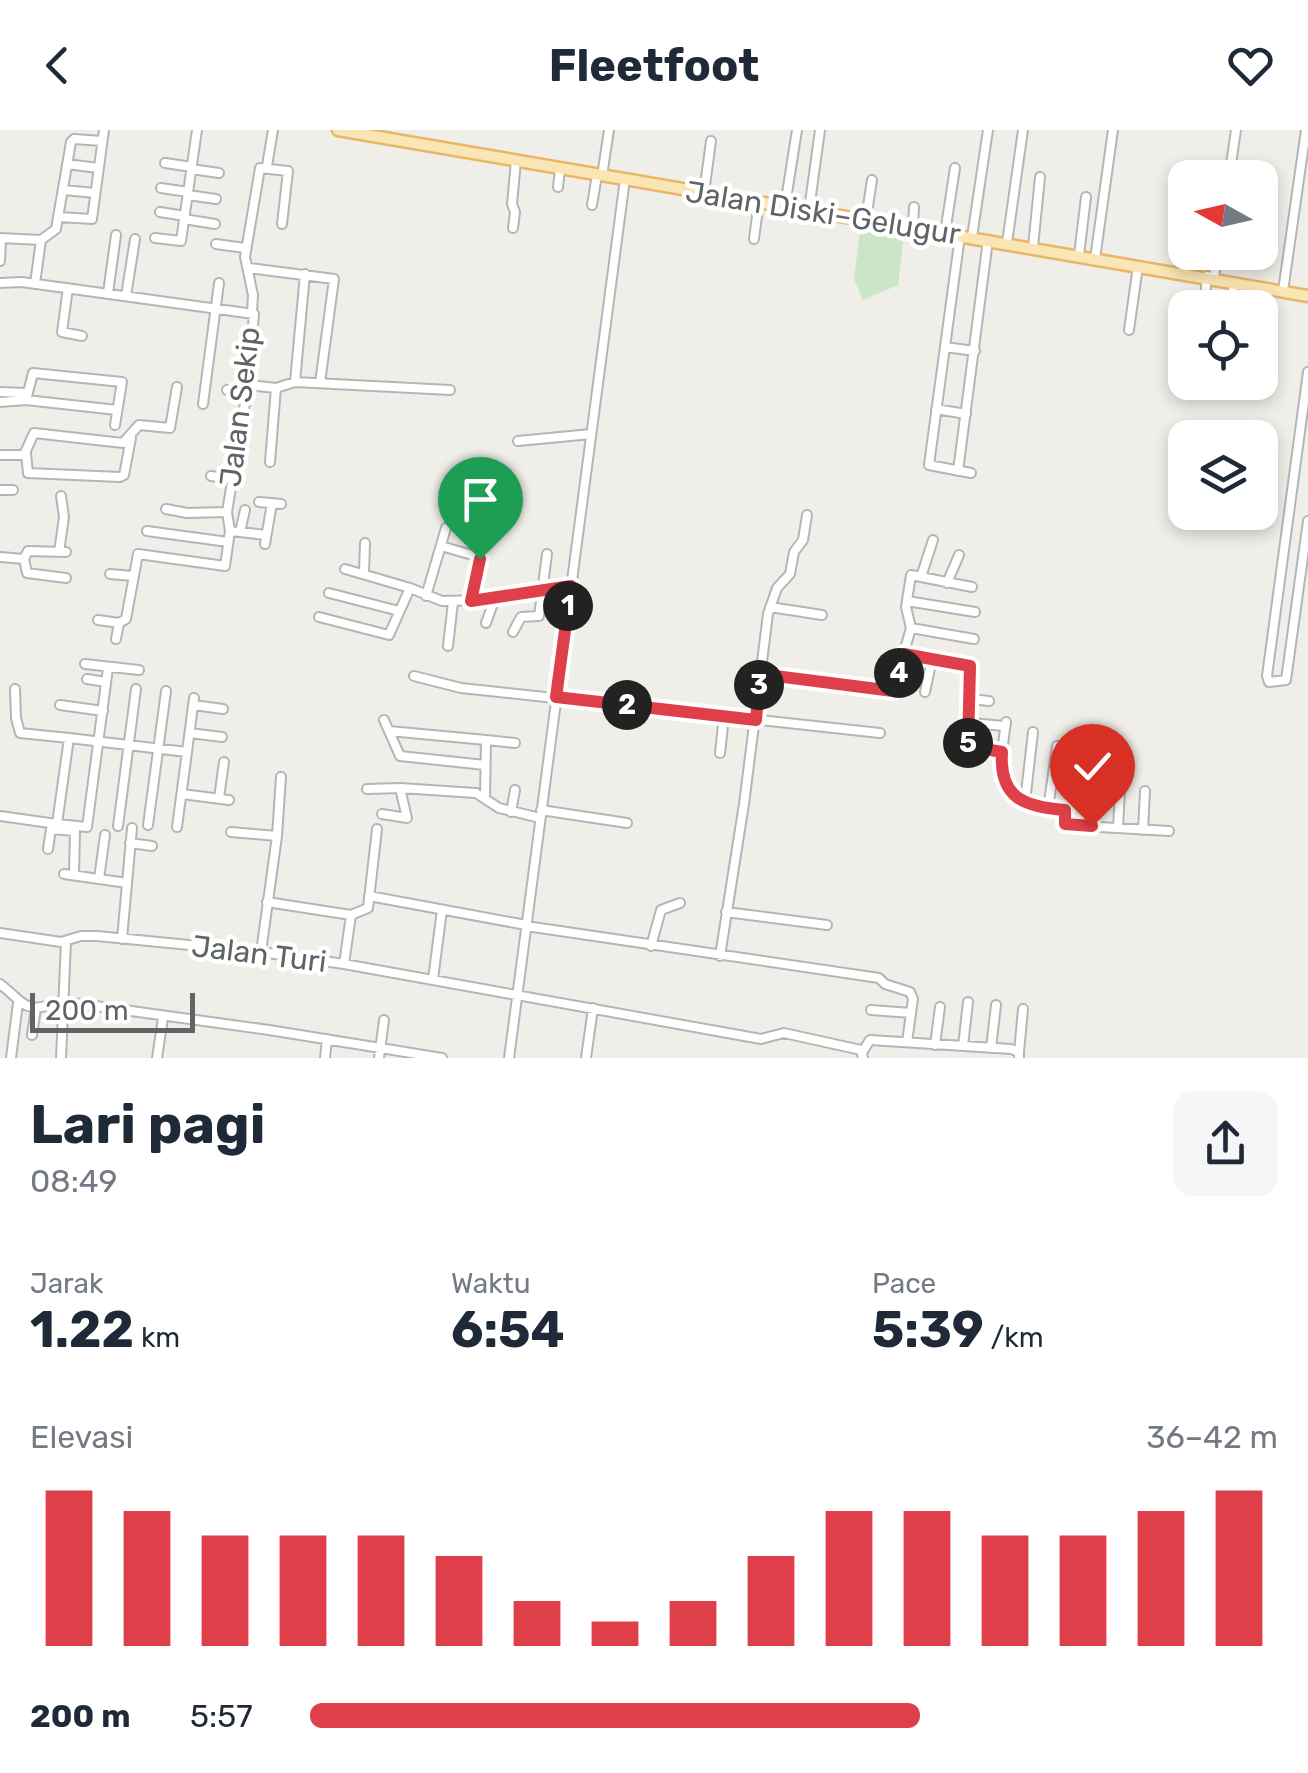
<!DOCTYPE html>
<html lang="id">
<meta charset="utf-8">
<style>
body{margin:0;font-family:Rubik,sans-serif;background:#f6f6f7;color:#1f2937;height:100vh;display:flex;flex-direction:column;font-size:38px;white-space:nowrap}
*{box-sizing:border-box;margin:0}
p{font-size:32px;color:#747a83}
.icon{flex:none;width:55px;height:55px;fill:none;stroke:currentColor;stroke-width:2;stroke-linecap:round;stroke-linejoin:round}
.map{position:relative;height:928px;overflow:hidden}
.details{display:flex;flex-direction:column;background:#fff;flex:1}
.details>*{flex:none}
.needle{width:65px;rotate:278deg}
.tools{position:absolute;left:1168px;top:30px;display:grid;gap:20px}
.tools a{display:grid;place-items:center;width:110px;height:110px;border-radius:20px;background:#fff;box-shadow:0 5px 15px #0003;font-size:50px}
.scale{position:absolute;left:30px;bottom:25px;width:165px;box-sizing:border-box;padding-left:10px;border:5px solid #5f6467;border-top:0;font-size:28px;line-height:35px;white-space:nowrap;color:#5f6467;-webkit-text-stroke:8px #fff;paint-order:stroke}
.pin{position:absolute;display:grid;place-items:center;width:85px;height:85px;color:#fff;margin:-102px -42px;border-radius:50% 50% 50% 0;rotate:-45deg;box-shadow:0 0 10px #0007}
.pin .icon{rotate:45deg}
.km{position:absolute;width:50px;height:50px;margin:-25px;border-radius:50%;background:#222;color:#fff;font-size:28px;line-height:50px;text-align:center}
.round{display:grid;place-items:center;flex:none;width:105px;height:105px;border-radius:20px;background:#f6f6f7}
.headline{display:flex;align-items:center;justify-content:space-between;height:170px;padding:0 30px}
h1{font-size:55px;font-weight:700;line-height:75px}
.figures{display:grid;grid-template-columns:repeat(3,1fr);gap:15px;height:170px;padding:10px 30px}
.figures div{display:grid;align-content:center}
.figures b{font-size:50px;font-weight:700}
.figures small{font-size:28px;font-weight:400}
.figures p{font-size:28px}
.chart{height:280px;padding:20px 30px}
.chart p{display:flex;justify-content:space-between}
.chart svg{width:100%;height:180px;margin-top:10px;stroke:#df3f48;stroke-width:6}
ul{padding:0 30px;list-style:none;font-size:32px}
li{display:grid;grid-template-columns:160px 120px 1fr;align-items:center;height:75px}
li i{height:25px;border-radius:12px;background:#df3f48}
header{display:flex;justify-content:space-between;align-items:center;height:130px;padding:0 30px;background:#fff;font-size:45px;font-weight:700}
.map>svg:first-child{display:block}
.green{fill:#cbe6c7}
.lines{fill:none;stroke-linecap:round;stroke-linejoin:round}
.minor-casing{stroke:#b3b6b9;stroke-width:12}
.major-casing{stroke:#e9b568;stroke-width:15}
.minor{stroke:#fff;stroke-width:8}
.major{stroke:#fae6b4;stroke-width:10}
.route-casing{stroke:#fff;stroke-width:20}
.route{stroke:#df3f48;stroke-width:12}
.labels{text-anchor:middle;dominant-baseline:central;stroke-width:9;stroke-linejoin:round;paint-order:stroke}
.street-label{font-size:30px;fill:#5f6467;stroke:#fff}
</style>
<header><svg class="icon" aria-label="back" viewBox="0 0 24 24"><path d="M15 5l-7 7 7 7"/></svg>Fleetfoot<svg class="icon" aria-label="heart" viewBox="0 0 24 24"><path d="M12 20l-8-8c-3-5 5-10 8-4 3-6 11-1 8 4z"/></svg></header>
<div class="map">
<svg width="1308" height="928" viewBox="0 0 1308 928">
<rect width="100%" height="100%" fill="#f0eee8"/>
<path class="green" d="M 860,101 L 904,106 L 898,155 L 863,170 L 854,149 Z"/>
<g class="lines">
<defs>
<path id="minor" d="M 165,33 L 192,37
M 67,34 L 98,38
M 267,36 L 273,0
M 191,39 L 219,43
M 602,46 L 609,0
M 1198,48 L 1199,42
M 1229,48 L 1236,0
M 558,57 L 560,39
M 161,58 L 188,62
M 64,60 L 95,63
M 704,63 L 711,11
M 188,65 L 216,69
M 592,75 L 597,45
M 785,76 L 797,0
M 809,80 L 820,0
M 160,82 L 185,86
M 59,87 L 92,89 L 104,0
M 184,89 L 215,94
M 866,89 L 872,50
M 513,98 L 515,82 L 512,74 L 516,31
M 913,98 L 914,77
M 945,103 L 955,38
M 960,106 L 929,335 L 971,343
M 972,107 L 988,0
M 0,108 L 41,110
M 155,108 L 181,111 L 197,0
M 754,109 L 759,71
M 1007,113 L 1023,0
M 216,114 L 245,118
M 1033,117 L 1040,47
M 1079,125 L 1086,67
M 1095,129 L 1113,0
M 0,131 L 1,108
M 249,138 L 334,149 L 320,253
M 1184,143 L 1187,122
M 1214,148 L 1217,122
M 0,153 L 22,152 L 254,184 L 248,255 L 227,382 L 187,383 L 166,379
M 35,154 L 41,110 L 56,99 L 71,12 L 74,9 L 102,11
M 68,158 L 62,202 L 82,206
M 1283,161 L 1306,0
M 108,163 L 116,105
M 126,166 L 135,109
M 1257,176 L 1259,157
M 1204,178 L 1207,146
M 1231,178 L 1234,152
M 252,183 L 253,165 L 245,127 L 260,38 L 288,41 L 282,94
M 1129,200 L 1138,136
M 945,217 L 975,221
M 1308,242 L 1267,546 L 1269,552 L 1286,550 L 1308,391
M 295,252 L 305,144
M 248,255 L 276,258 L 295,252 L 450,260
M 227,260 L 247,262
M 0,262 L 26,263
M 26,270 L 33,243 L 122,252 L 115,295
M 0,272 L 26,270 L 117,280
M 203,274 L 219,153
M 936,279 L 966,284
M 518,311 L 591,304
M 26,324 L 28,343 L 120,347 L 124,345 L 131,308
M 0,325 L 24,325 L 34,303 L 123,313 L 139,295 L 170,298 L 177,257
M 270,332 L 276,258
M 958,341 L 988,110
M 211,346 L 232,349
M 0,360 L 13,360
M 259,372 L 281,374
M 147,401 L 228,412
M 230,401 L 240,402 L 245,380
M 240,402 L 266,405
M 265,414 L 272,373
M 441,416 L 479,427 L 471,471
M 59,422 L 64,387 L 61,366
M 0,427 L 24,429 L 27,443 L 66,448
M 24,429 L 28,421 L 66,422
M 345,439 L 410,458 L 442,471 L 485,470 L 571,456
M 364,443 L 365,413
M 110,444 L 133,446
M 921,447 L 933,410
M 947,453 L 959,425
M 329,463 L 399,481
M 426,466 L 446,398
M 907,471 L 975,482
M 770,477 L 822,485
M 319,487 L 389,505 L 410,458
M 98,490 L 119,493
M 486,493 L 495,468
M 911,498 L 906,477 L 911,445 L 972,457
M 513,502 L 521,487 L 539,486 L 547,424
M 116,509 L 119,493 L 126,489 L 138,424 L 225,436 L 230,401 L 227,382
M 448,516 L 453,472
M 904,525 L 971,537 L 968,616 L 1002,622
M 85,534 L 139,540
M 761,544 L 893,561 L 911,498 L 974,509
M 414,546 L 461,558 L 880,603
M 87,549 L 106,552
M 15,559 L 16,588 L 20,603 L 69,608
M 925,562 L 932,529
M 971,569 L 989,571
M 60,575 L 103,581
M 193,575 L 223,579
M 384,590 L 400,626 L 485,635
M 1006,592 C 997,651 999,675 1065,681 L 1065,695 L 1169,701
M 970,593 L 1005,596
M 389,601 L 486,610
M 190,603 L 222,607
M 187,622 L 194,568
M 720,623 L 724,586
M 367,659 L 400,658
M 182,664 L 229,670
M 219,668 L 224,632
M 485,669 L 486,610 L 515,613
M 1025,672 L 1033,602
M 1048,679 L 1057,616
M 541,680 L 627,693
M 511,682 L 515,660
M 382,684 L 407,688 L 400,658 L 476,663 L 499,678 L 540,688
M 0,686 L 57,694 L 69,608 L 187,622 L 177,697
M 57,694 L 87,697 L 108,538
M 148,695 L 166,561
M 118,696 L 136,559
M 1093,696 L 1094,665
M 1118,698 L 1120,659
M 1143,700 L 1145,661
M 231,702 L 277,706 L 261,822
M 277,706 L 281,647
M 130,713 L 152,716
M 48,719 L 51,699 L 75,701 L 74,745
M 64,744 L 127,753
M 99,749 L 105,705
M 369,766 L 526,795
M 267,772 L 351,785
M 726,782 L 827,795
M 526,796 L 879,848 L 885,854 L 910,862 L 913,869 L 907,912
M 0,803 L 61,812 L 81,806 L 97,806 L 261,822 L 344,834 L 761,909 L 784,903 L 861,920 L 863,928
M 122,809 L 132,698
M 651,816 L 661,780 L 680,773
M 720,826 L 744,674 L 768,484 L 777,458 L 790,444 L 794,422 L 803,410 L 807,385
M 344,834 L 351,785 L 368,778 L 377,699
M 433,849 L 442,780
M 0,854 C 27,875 25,886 63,870
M 66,872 L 269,900 L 442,928
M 871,880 L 911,883
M 32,905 L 36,878
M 935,915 L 940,877
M 963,916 L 968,872
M 991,918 L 996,875
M 863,921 L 870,910 L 1011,919 L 1019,922 L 1019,928
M 1019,922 L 1023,879
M 11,928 L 18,873
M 61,928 L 66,811
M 157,928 L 163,888
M 325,928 L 327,909
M 379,928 L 384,890
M 509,928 L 625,49
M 586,928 L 593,878"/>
<path id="major" d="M 338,0 L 1308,166"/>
</defs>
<use href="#minor" class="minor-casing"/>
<use href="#major" class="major-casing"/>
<use href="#minor" class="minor"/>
<use href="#major" class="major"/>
</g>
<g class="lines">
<defs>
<path id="route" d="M 480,429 L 471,471 L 571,456 L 556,567 L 756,590 L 760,544 L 893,561 L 904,524 L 970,536 L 968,616 L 1002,622 C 999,668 1024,677 1065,680 L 1065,694 L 1092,696"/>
</defs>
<use href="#route" class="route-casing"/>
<use href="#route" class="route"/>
</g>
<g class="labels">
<g class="street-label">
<text transform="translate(823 83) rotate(9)">Jalan Diski–Gelugur</text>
<text transform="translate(240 277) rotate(-83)">Jalan Sekip</text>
<text transform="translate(259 824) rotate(7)">Jalan Turi</text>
</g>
</g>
</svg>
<div class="tools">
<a><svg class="needle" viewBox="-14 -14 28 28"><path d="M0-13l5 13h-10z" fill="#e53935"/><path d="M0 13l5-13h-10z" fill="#747a83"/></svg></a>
<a><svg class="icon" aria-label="locate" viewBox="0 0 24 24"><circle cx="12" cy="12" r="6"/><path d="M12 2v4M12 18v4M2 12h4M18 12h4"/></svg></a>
<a><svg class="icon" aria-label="layers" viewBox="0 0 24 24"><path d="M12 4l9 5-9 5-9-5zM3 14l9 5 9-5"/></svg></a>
</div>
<div class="scale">200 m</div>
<div class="pin" style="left:480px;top:429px;background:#1e9e55"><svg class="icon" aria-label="arrive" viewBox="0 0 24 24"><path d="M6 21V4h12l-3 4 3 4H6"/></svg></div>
<div class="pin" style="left:1092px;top:696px;background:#d93025"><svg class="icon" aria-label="check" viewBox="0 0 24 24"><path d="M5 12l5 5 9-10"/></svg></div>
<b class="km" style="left:568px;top:476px">1</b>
<b class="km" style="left:627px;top:575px">2</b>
<b class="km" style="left:759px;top:555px">3</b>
<b class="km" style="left:899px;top:543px">4</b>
<b class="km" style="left:968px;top:613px">5</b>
</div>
<section class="details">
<div class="headline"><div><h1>Lari pagi</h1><p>08:49</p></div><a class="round"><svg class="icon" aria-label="share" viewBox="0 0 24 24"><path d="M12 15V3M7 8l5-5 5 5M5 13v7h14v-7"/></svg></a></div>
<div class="figures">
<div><p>Jarak</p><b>1.22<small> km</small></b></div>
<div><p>Waktu</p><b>6:54</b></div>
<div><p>Pace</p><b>5:39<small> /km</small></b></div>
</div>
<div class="chart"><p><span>Elevasi</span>36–42 m</p>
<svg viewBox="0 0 160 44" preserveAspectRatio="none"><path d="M5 44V6M15 44V11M25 44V17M35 44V17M45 44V17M55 44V22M65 44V33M75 44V38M85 44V33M95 44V22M105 44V11M115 44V11M125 44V17M135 44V17M145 44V11M155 44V6"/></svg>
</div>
<ul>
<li><b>200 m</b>5:57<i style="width:63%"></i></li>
</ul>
</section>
